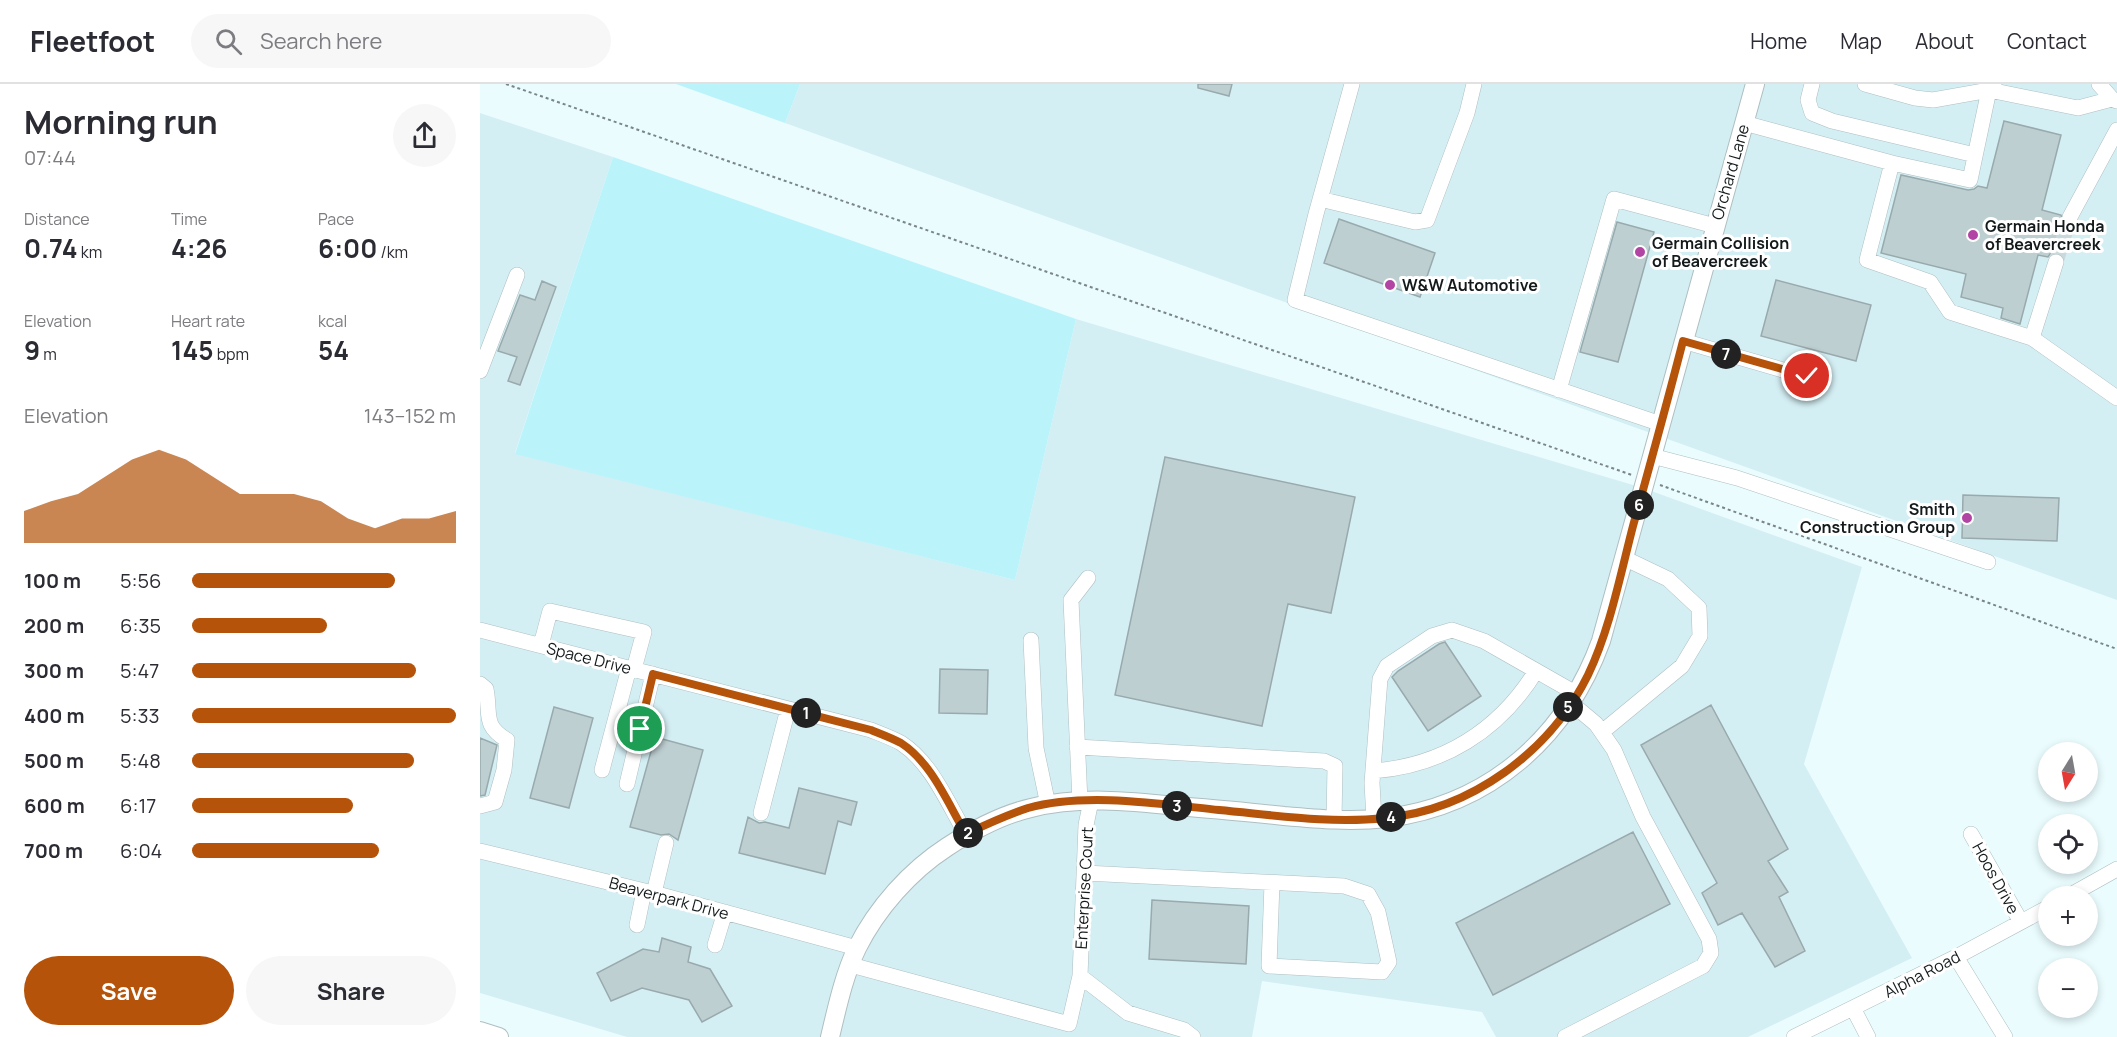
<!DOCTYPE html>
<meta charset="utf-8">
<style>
body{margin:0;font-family:Manrope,sans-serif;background:#f7f7f7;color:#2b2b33;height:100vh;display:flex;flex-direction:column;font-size:22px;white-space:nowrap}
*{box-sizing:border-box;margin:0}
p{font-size:20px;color:#7c7c81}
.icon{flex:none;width:33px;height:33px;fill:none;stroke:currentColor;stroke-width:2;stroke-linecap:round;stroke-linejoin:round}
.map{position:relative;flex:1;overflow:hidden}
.side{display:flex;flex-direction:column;background:#fff;width:480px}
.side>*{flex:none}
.needle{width:39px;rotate:191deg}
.buttons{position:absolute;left:1558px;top:658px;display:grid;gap:12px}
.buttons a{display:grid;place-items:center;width:60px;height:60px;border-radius:50%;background:#fff;box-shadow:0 3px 9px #0003;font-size:30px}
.pin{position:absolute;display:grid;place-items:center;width:51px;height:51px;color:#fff;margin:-26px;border:3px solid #fff;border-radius:50%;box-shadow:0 2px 6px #0007}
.km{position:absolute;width:30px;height:30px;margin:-15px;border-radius:50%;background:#222;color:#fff;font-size:16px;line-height:30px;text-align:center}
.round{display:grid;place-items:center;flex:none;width:63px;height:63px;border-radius:32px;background:#f7f7f7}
.summary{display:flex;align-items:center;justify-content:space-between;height:102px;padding:0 24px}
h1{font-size:33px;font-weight:700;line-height:45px}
.metrics{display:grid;grid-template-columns:repeat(3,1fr);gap:9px;height:102px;padding:6px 24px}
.metrics div{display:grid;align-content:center}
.metrics b{font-size:26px;font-weight:700}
.metrics small{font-size:16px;font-weight:400}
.metrics p{font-size:16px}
.chart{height:168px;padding:12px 24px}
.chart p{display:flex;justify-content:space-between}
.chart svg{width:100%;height:108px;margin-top:6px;fill:#b45309;opacity:.7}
.cta{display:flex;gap:12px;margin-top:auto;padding:12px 24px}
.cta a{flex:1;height:69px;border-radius:36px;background:#b45309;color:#fff;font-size:24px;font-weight:700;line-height:69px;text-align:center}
.cta a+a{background:#f7f7f7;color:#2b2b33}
ul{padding:0 24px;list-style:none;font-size:20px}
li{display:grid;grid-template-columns:96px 72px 1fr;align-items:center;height:45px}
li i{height:15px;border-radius:8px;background:#b45309}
header{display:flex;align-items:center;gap:36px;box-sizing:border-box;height:84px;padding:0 30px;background:#fff;border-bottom:2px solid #e1e1e2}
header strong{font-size:28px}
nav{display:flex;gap:33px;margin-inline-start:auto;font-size:21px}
.search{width:420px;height:54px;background:#f7f7f7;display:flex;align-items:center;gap:15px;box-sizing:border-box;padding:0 21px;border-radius:33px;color:#7c7c81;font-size:22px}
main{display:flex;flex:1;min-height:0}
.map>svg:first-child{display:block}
.built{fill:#d4eff4}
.green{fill:#bbf3fb}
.building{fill:#becfd2;stroke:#99aaad;stroke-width:1.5}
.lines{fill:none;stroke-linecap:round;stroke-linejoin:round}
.minor-tunnel{stroke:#cadadc;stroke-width:15;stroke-dasharray:15 8;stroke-linecap:butt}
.minor-casing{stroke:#aebfc1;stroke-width:16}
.major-casing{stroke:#aebfc1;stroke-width:20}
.path{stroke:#7a8688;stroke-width:2;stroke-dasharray:3 3;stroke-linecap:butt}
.minor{stroke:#fff;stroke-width:15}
.major{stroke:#fff;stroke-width:18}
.route-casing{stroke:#fff;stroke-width:12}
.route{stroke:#b45309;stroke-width:8}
.poi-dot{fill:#b245a4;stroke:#fff;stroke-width:2}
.labels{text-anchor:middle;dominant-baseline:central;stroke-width:6;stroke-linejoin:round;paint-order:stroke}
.street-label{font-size:16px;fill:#141a1b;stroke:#fff}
.poi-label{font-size:16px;font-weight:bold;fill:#141a1b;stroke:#fff;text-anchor:start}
</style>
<header>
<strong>Fleetfoot</strong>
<div class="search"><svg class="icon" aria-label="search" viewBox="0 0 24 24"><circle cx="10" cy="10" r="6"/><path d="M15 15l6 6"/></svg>Search here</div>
<nav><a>Home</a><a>Map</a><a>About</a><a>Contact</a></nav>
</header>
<main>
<section class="side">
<div class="summary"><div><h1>Morning run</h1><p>07:44</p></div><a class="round"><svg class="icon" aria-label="share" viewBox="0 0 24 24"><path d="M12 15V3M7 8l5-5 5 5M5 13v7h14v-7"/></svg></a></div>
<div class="metrics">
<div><p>Distance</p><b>0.74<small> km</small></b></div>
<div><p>Time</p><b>4:26</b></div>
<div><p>Pace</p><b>6:00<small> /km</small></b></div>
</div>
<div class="metrics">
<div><p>Elevation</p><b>9<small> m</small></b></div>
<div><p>Heart rate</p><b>145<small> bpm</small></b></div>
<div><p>kcal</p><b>54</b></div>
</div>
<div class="chart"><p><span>Elevation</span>143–152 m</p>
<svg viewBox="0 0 160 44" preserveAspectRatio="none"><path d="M0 44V31L10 27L20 24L30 17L40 10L50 6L60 10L70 17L80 24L90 24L100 24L110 27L120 34L130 38L140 34L150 34L160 31V44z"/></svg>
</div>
<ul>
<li><b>100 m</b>5:56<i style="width:77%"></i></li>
<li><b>200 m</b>6:35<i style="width:51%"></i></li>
<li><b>300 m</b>5:47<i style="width:85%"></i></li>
<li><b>400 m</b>5:33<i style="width:100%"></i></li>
<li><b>500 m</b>5:48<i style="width:84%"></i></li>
<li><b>600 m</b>6:17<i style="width:61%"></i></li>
<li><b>700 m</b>6:04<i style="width:71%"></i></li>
</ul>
<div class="cta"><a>Save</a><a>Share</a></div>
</section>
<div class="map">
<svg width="1637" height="953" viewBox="0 0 1637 953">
<rect width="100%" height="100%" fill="#eafcfe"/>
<path class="built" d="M 320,0 L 1637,0 L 1637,516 L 305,39 Z
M 0,29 L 133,73 L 35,369 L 535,496 L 596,235 L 1163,404 L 1382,483 L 1324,680 L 1432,874 L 1268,953 L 1016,953 L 1002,928 L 782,897 L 772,953 L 147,953 L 0,909 Z"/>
<path class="green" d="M 196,0 L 320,0 L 305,39 Z
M 133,73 L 596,235 L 535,496 L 35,370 Z"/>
<path class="building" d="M 718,0 L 752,0 L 749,12 L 718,4 Z
M 1524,37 L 1581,51 L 1562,126 L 1581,131 L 1584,140 L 1577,169 L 1570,170 L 1568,173 L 1558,171 L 1540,240 L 1521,234 L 1523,224 L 1481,213 L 1486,190 L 1401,169 L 1421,91 L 1488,106 L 1494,105 L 1498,102 L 1507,104 Z
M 859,135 L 955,169 L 940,213 L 844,179 Z
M 1137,138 L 1174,148 L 1138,278 L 1100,268 Z
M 1296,196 L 1391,221 L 1376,277 L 1281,252 Z
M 62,197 L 76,203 L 40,301 L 28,297 L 37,273 L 18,267 L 40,211 L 55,216 Z
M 685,373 L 875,413 L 851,529 L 808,520 L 782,642 L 635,611 Z
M 1483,411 L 1579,414 L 1577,457 L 1482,454 Z
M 965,558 L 1001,612 L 948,647 L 912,593 L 918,587 L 959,560 Z
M 460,585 L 508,586 L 507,630 L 459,629 Z
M 1231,621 L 1308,765 L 1288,777 L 1308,808 L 1299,813 L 1325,867 L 1295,883 L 1262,829 L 1238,841 L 1222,809 L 1237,799 L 1161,661 Z
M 74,623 L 113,634 L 89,724 L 50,714 Z
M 175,653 L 223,666 L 198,756 L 189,750 L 181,751 L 150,743 Z
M 0,654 L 17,661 L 5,711 L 0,712 Z
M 319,704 L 377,718 L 371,741 L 358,737 L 345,790 L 259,769 L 268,733 L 279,739 L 285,738 L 309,744 Z
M 1153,748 L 1190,820 L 1013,911 L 976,839 Z
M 672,816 L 769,822 L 766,880 L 669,875 Z
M 182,854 L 211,863 L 208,878 L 230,885 L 252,922 L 222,938 L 209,916 L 162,904 L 131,917 L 117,889 L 163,865 L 179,868 Z"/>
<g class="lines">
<path class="minor-tunnel" d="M 1576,178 L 1590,133"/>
<defs>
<path id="minor" d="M 872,0 L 836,130 L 815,216 L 1181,340
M 1332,0 L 1328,16 L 1332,29 L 1352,37 L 1495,71
M 1385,0 L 1435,14 L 1453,16 L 1509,6 L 1514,1
M 1619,0 L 1632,15
M 1264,39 L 1412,79 L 1387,176 L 1450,198 L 1470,228 L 1552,254 L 1637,314
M 1412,79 L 1490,96 L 1509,6 L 1598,24 L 1632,15 L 1637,17
M 840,115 L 935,138 L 947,136 L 987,29 L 994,0
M 1590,133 L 1637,46
M 1552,254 L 1576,178
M 1203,257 L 1327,293
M 0,287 L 37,191
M 1079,306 L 1134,115 L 1235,142
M 1172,372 L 1257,394 L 1508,478
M 0,546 L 391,646 C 401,650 412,654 421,659 C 452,679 468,720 486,750
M 551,556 L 556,664 L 568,721
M 61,561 L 70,527 L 164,548 L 154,585
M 0,600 L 6,605 C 11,630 2,641 27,656 L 24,686 L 15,718 L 0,722
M 1122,648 L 1202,582 L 1220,552 L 1219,524 L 1188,495 L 1144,474
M 597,663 L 844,677 L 855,682 L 854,736
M 122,686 L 149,584
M 893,687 C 962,682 1019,647 1056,587
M 147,700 L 173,590
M 600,718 L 591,516 L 608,494
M 281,729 L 308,625
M 894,735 L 892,699 L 900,595 L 907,582 L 952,552 L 972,546 L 1004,557 L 1097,610
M 1491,750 L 1541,838
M 0,767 L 181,811 L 377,864
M 605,789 L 864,802 L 888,810 L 898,828 L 909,878 L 902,888 L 789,882 L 792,799
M 174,809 L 186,759
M 1587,813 L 1637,785
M 157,841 L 164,807
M 235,861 L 245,828
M 1476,873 L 1525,953
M 371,881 L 589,940 L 600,892 L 606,741 L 611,717
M 600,892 L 648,929 L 704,946 L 713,953
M 1373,924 L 1388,953
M 1085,953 L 1223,882 L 1231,869 L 1229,855 L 1163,733 L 1134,666 L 1116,640 L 1091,619
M 1314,953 L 1476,873 L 1569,823"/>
<path id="major" d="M 0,947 L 19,953
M 350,953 C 357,924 364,891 377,864 C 397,824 430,787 467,763 C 493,746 521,731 551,724 C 598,712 649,717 697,722 C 733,725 768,728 804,732 C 838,735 872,738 907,734 C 1010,721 1086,653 1121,557 L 1275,0"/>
</defs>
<use href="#minor" class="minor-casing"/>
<use href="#major" class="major-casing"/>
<path class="path" d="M 26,0 L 1152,391
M 1180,401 L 1637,565"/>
<use href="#minor" class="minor"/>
<use href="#major" class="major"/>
</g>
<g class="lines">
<defs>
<path id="route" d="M 160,645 L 173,590 L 391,646 C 401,650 412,654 421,659 C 452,679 468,720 486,750 C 507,740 527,731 548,724 C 605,708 681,720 739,726 C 794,731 850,740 905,734 C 991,726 1070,668 1108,591 C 1130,545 1140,492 1153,442 C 1170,381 1187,319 1203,257 L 1327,292"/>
</defs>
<use href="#route" class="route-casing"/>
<use href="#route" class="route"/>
</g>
<g class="poi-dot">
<circle cx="1493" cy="151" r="6"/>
<circle cx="1160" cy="168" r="6"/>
<circle cx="910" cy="201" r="6"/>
<circle cx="1487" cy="434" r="6"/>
</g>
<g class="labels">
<g class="street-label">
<text transform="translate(1250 88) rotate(-74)">Orchard Lane</text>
<text transform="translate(109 574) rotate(14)">Space Drive</text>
<text transform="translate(1516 794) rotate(61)">Hoos Drive</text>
<text transform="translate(604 804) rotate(-87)">Enterprise Court</text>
<text transform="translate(189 814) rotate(15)">Beaverpark Drive</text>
<text transform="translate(1442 890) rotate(-27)">Alpha Road</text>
</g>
<g class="poi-label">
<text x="1505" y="142">Germain Honda<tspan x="1505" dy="18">of Beavercreek</tspan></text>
<text x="1172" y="159">Germain Collision<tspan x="1172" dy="18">of Beavercreek</tspan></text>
<text x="922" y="201">W&amp;W Automotive</text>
<text x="1475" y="425" text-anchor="end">Smith<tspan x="1475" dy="18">Construction Group</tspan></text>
</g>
</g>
</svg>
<div class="buttons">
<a><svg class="needle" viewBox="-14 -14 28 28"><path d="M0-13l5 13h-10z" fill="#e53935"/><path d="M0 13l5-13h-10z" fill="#7c7c81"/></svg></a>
<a><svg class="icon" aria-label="locate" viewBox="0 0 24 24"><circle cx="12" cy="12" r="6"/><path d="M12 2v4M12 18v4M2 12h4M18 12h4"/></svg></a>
<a>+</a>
<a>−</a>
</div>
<div class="pin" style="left:160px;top:645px;background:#1e9e55"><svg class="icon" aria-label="arrive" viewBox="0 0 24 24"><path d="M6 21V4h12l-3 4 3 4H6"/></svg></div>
<div class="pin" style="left:1327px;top:292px;background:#d93025"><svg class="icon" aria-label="check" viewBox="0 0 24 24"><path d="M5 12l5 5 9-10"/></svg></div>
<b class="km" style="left:326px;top:629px">1</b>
<b class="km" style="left:488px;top:749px">2</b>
<b class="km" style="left:697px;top:722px">3</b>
<b class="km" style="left:911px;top:733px">4</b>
<b class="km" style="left:1088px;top:623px">5</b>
<b class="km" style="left:1159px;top:421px">6</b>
<b class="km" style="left:1246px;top:270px">7</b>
</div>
</main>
